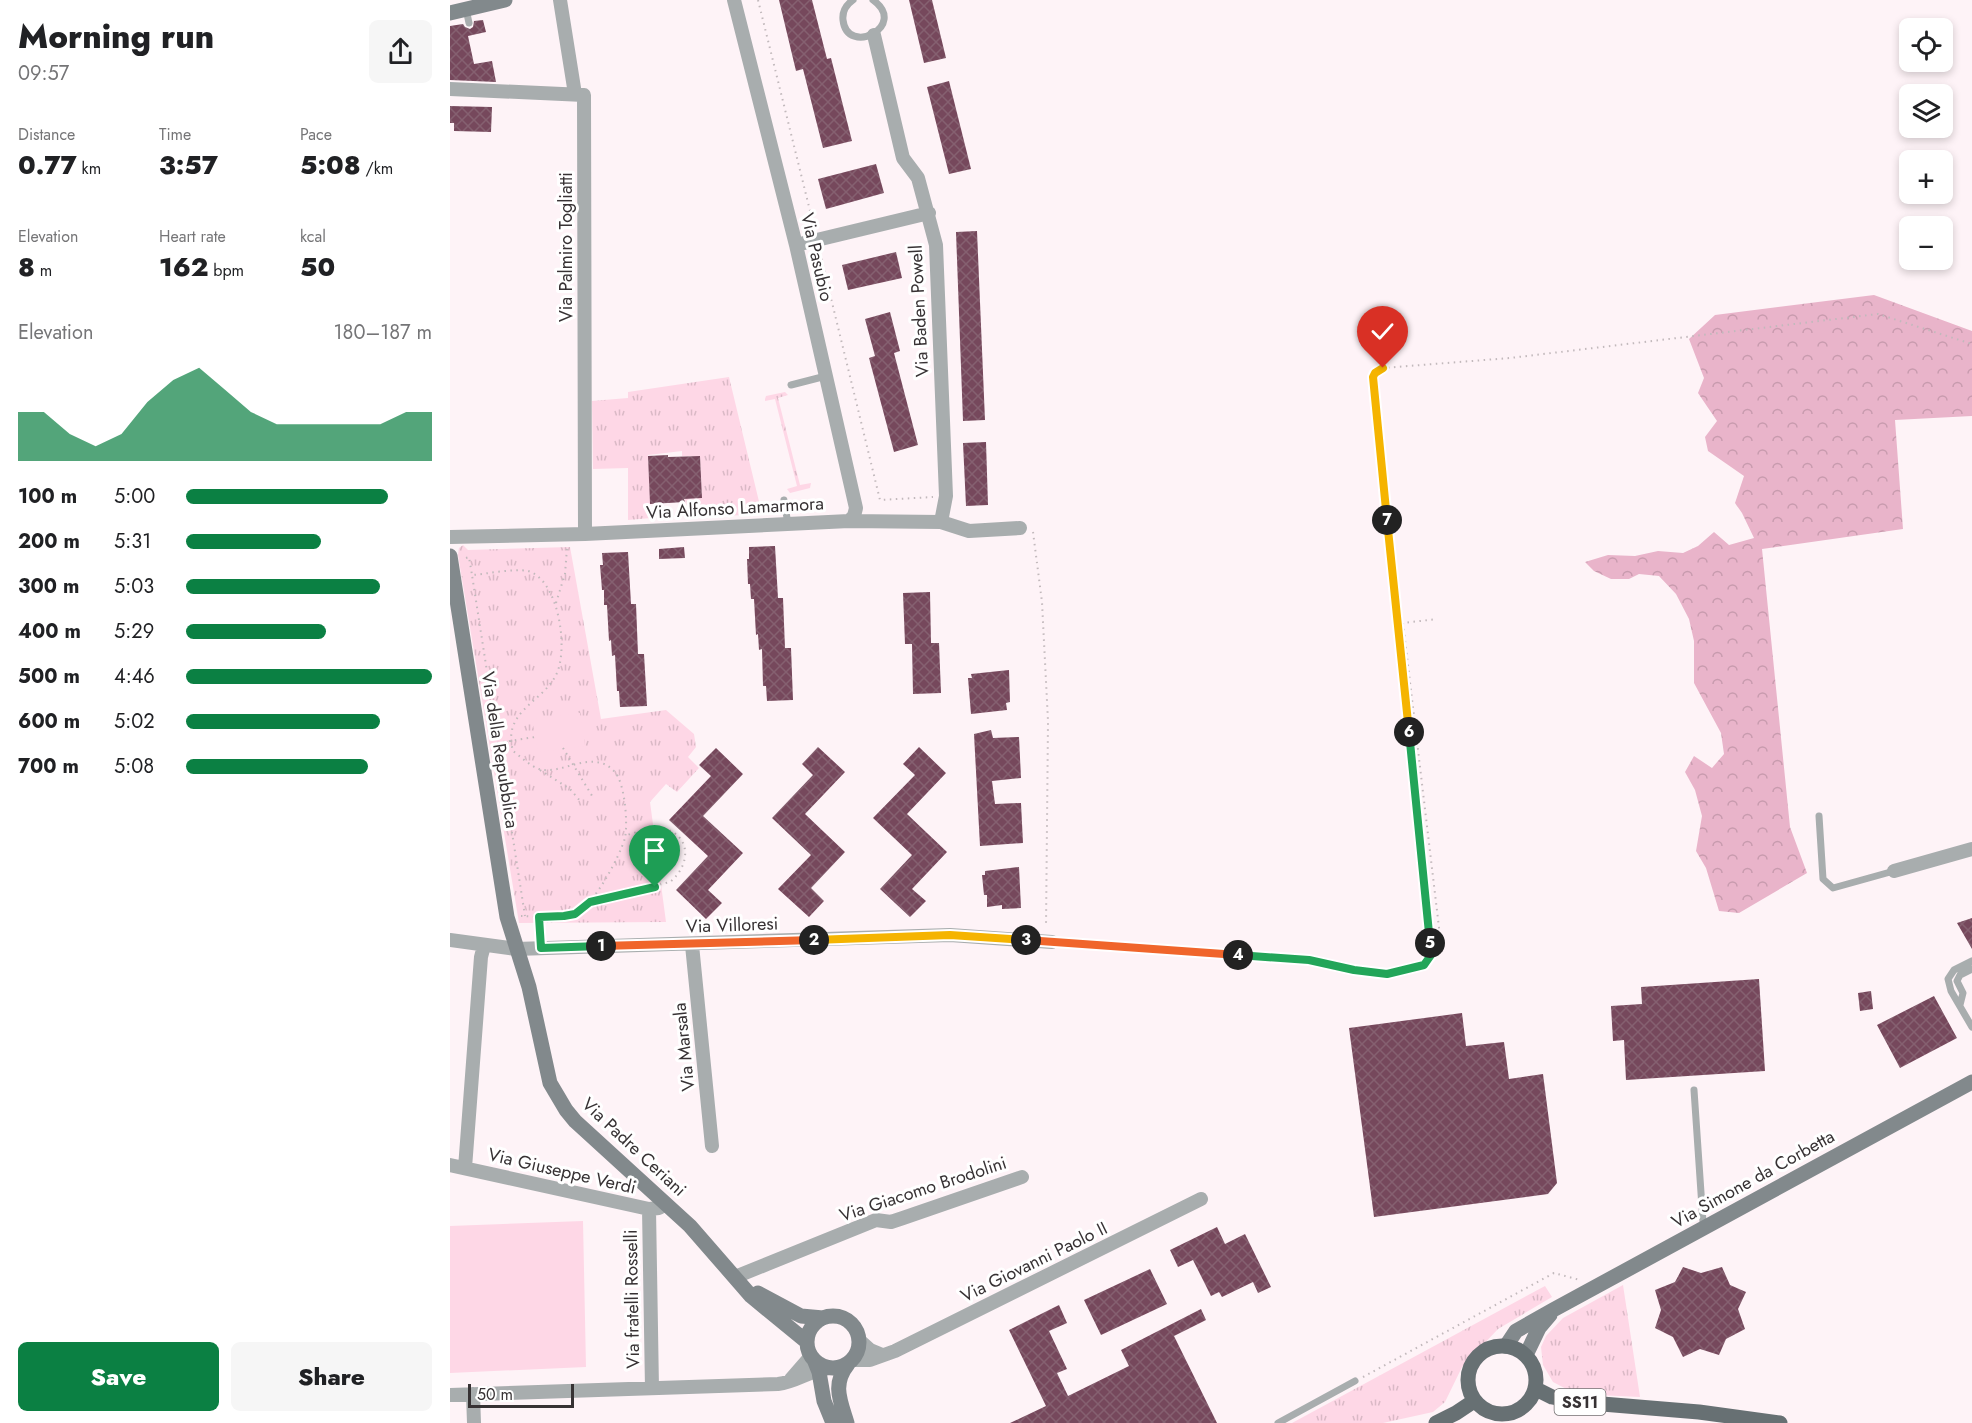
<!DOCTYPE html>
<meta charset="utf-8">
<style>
body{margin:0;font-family:Jost,sans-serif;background:#f6f6f6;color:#202124;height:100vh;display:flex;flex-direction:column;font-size:22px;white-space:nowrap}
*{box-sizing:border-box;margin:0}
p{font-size:20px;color:#757577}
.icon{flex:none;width:33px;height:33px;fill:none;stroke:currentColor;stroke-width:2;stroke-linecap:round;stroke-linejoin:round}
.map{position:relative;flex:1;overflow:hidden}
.details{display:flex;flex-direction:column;background:#fff;width:450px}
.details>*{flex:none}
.tools{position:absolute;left:1449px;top:18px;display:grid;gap:12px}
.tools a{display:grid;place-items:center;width:54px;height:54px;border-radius:9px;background:#fff;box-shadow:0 3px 9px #0003;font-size:30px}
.scale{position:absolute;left:18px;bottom:15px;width:106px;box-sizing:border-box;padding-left:6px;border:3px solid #373234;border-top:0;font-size:16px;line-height:21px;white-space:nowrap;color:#373234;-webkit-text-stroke:4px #fff;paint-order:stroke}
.pin{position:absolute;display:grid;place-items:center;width:51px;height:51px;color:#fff;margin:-62px -26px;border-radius:50% 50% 50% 0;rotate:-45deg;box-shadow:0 0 6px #0007}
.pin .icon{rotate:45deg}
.km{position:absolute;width:30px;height:30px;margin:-15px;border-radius:50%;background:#222;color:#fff;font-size:16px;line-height:30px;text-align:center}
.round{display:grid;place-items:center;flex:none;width:63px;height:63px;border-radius:9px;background:#f6f6f6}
.summary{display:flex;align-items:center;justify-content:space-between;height:102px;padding:0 18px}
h1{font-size:33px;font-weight:800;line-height:45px}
.stats{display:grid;grid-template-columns:repeat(3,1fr);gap:9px;height:102px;padding:6px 18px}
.stats div{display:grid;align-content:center}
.stats b{font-size:26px;font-weight:800}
.stats small{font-size:16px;font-weight:400}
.stats p{font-size:16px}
.chart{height:168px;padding:12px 18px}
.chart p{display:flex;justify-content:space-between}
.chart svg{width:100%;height:108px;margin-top:6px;fill:#0b8043;opacity:.7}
.action{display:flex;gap:12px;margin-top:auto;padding:12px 18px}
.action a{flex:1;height:69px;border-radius:9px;background:#0b8043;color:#fff;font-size:24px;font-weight:800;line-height:69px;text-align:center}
.action a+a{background:#f6f6f6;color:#202124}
ul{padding:0 18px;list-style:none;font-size:20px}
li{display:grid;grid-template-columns:96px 72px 1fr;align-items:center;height:45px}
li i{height:15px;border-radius:8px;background:#0b8043}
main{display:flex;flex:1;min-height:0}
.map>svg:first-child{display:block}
.grass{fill:url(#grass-tufts)}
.forest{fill:url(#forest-crowns)}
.pitch{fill:#fed7e6}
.building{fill:url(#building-cross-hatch)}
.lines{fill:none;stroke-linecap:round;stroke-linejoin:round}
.path{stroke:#c2b9bc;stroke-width:2;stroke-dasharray:1.5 4.5;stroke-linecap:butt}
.lane{stroke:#a8adae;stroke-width:7}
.street{stroke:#a8adae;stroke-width:14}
.secondary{stroke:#82898c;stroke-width:15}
.primary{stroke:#677073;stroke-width:15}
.split-1-casing{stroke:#fff;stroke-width:12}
.split-2-casing{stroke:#fff;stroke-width:12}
.split-3-casing{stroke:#fff;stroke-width:12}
.split-4-casing{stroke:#fff;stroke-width:12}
.split-5-casing{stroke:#fff;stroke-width:12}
.split-6-casing{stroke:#fff;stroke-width:12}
.split-7-casing{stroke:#fff;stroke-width:12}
.split-8-casing{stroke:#fff;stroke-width:12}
.split-1{stroke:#22a559;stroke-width:8}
.split-2{stroke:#f0652b;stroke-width:8}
.split-3{stroke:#f5b400;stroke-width:8}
.split-4{stroke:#f0652b;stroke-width:8}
.split-5{stroke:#22a559;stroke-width:8}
.split-6{stroke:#22a559;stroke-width:8}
.split-7{stroke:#f5b400;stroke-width:8}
.split-8{stroke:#f5b400;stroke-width:8}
.labels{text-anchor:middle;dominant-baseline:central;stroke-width:6;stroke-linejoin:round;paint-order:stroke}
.shield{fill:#fff;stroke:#737071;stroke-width:1.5}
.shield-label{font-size:16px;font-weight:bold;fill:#373234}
.street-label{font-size:18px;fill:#373234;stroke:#fff}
</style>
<main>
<section class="details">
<div class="summary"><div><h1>Morning run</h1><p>09:57</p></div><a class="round"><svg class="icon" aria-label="share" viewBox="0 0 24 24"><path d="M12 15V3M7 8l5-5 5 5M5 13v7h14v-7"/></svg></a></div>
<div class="stats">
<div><p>Distance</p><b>0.77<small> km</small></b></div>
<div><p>Time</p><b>3:57</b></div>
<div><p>Pace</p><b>5:08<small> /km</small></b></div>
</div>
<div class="stats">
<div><p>Elevation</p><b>8<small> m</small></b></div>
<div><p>Heart rate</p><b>162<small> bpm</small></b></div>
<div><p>kcal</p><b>50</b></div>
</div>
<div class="chart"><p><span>Elevation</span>180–187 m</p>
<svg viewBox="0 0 160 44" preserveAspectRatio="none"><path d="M0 44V24L10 24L20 33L30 38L40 33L50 20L60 11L70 6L80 15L90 24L100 29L110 29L120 29L130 29L140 29L150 24L160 24V44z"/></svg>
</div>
<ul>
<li><b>100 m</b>5:00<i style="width:82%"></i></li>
<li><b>200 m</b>5:31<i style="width:55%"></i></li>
<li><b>300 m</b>5:03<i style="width:79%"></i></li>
<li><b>400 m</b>5:29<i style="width:57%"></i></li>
<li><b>500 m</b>4:46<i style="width:100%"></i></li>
<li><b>600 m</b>5:02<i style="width:79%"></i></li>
<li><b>700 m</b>5:08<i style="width:74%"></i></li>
</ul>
<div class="action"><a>Save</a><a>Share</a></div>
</section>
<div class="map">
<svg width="1522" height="1423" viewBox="0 0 1522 1423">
<defs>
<pattern id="grass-tufts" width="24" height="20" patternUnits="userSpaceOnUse" patternTransform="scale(1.5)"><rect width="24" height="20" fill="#fed7e6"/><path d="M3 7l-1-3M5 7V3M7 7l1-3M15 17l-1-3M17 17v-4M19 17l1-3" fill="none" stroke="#dab9c6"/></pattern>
<pattern id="forest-crowns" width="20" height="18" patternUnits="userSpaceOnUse" patternTransform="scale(1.5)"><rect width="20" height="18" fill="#e9b4ca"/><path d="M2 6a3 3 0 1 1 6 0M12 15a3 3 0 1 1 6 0" fill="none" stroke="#c89bae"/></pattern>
<pattern id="building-cross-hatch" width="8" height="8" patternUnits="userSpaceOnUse" patternTransform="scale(1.5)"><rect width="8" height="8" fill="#76485c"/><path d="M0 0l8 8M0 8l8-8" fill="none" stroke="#856070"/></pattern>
</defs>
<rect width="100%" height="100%" fill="#fef3f7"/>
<path class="grass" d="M 279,377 L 312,514 L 236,518 L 235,499 L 252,498 L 250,456 L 232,456 L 232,451 L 198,455 L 201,518 L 178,520 L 178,468 L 143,469 L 142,401 L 178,398 L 178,392 Z
M 335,392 L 338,395 L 328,398 L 350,485 L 361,483 L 360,488 L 340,493 L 337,489 L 347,486 L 325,399 L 315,401 L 315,399 L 316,396 Z
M 13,545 L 18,550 L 120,547 L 151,719 L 216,710 L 244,734 L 246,747 L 238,757 L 249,768 L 227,792 L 216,784 L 200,802 L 216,922 L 69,923 L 8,555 L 9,548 Z
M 1173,1285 L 1190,1397 L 1126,1394 L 1103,1382 L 1093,1365 L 1091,1347 L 1096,1336 L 1113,1318 Z
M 1095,1286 L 1102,1297 L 1048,1329 L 1012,1367 L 995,1402 L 983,1412 L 933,1423 L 842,1423 Z"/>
<path class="forest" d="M 1424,295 L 1522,331 L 1522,416 L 1445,420 L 1453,529 L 1312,549 L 1340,827 L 1357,873 L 1289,913 L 1269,911 L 1256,868 L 1246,851 L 1252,816 L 1245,790 L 1235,772 L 1244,756 L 1262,768 L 1274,754 L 1271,733 L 1244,683 L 1244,641 L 1239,619 L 1226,594 L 1209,576 L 1189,574 L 1179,579 L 1161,579 L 1144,571 L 1135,562 L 1158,555 L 1185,556 L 1208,551 L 1233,553 L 1248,546 L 1264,532 L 1279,545 L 1304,538 L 1292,513 L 1285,503 L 1294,476 L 1258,451 L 1255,437 L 1267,421 L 1248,393 L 1254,378 L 1239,339 L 1265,315 Z"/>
<path class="pitch" d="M 130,713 L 135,746 L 88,752 L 82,719 Z
M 133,1221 L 136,1367 L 0,1373 L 0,1226 Z"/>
<path class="building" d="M 329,0 L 362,0 L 377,59 L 381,58 L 402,141 L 373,148 L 353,69 L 346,71 Z
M 459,0 L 482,0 L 496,58 L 474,63 Z
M 33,20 L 36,32 L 18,36 L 24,64 L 42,61 L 46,82 L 0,80 L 0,26 L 13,24 L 15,27 L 20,29 L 23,27 L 24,21 Z
M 499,81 L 521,169 L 499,174 L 477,87 Z
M 0,106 L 42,107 L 41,132 L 4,131 L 4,123 L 0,123 Z
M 426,164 L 434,193 L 376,209 L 368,179 Z
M 527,231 L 535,420 L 513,421 L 506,232 Z
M 446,252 L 452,278 L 398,290 L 392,265 Z
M 440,312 L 450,351 L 444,353 L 468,445 L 444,452 L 419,358 L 425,356 L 415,319 Z
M 536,442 L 538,505 L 516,506 L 513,443 Z
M 218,455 L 218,457 L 250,456 L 252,498 L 234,499 L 235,502 L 200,504 L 198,456 Z
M 325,546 L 328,598 L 333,598 L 335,648 L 341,648 L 343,700 L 317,701 L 316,686 L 313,686 L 312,649 L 309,650 L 308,634 L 306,635 L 304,599 L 301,599 L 300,584 L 298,584 L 297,559 L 299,559 L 299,547 Z
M 234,547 L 235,558 L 209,559 L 209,549 Z
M 178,552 L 181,604 L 186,604 L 188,654 L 194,654 L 197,706 L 170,707 L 169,691 L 167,691 L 165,655 L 162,656 L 161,640 L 159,641 L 157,605 L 154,605 L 154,590 L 152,590 L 150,565 L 153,565 L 152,553 Z
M 480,592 L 481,643 L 489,643 L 491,693 L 463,694 L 462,644 L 455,644 L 453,593 Z
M 559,670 L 560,702 L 556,703 L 557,710 L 521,714 L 518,678 L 522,678 L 521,674 Z
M 541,730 L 543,738 L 569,737 L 571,778 L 542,781 L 545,804 L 571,803 L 573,843 L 530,846 L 524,734 Z
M 368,747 L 395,772 L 355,814 L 395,852 L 361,888 L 374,901 L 359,917 L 328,889 L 361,855 L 322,818 L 363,775 L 352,764 Z
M 469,747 L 496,773 L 457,814 L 497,852 L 462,889 L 476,901 L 460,917 L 430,889 L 462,855 L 423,818 L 465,775 L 453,764 Z
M 266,748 L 293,774 L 253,816 L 293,853 L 258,890 L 272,903 L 256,919 L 226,890 L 258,856 L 219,820 L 261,776 L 249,765 Z
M 569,867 L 571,908 L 552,909 L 552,905 L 537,907 L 537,895 L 534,895 L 532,875 L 535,875 L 535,871 Z
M 1522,918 L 1522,949 L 1507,923 Z
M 1309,979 L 1315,1071 L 1176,1080 L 1174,1040 L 1163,1041 L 1161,1006 L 1192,1004 L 1191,987 Z
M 1421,991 L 1423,1009 L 1410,1011 L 1408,993 Z
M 1484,996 L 1507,1038 L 1450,1068 L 1427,1025 Z
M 1012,1013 L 1016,1046 L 1054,1042 L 1059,1079 L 1093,1074 L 1107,1183 L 1098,1194 L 924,1217 L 899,1028 Z
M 767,1227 L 775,1244 L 795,1234 L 821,1287 L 808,1293 L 803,1282 L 772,1297 L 769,1292 L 761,1296 L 743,1260 L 728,1267 L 720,1250 Z
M 1233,1267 L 1251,1273 L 1272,1267 L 1280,1285 L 1296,1292 L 1288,1309 L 1295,1329 L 1276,1339 L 1269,1355 L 1250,1349 L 1233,1357 L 1223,1337 L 1205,1328 L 1211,1310 L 1205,1290 L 1225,1282 Z
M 700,1269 L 717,1304 L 651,1335 L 634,1300 Z
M 609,1305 L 617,1323 L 599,1331 L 617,1369 L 607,1373 L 618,1396 L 679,1366 L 671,1350 L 751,1309 L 756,1320 L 724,1336 L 767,1423 L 560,1423 L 596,1406 L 559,1330 Z"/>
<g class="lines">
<path class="path" d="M 308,0 L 364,227
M 370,253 L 430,500 L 483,497
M 583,532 L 592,602 L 598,721 L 596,927
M 16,558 L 19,557 L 22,575
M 106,603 L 115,574 L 117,548
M 47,743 L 85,737
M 113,748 L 144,799
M 90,770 L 120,789 L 131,802
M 140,902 L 220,882 C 240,866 243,835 212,828 C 206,827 199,829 193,831 C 187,832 181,833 176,836
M 71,916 C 87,916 111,921 126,914 C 145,903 169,858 175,838 C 178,823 175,782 164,771 C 142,748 111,776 89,769 C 80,766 70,756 63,751 C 52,711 92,703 106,675 C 119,650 109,580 78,571 C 64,568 37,574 22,575 L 75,916
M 89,917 L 91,935
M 617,943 L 859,960 L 904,970 L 937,974 L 974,965 L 981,955 L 924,397 L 923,377 L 925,373 L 933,368 L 1060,358 L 1428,314 L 1522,344
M 981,955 L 992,953 L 953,623 L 987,619
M 913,1377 L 1104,1273 L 1130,1280"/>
<path class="lane" d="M 403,0 C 396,5 392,11 393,20 C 397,57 459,26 423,0
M 16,9 L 19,23
M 341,385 L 376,376
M 334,500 L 338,524
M 1369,816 L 1373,879 L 1383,888 L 1444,871
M 1522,961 L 1504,970 L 1498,979 L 1501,991 L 1522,1027
M 1510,1005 L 1513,993 L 1507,981 L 1510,975 L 1522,969
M 1244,1090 L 1253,1222 L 1256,1227
M 828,1423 L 905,1381"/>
<path class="street" d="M 110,0 L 125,94
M 284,0 L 346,245 L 406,508 L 404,516 L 399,521
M 424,35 L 453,158 L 468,178 L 486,245 L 496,496 L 491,522
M 0,89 L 134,95 L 135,534
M 346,245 L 479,213
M 0,537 L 135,534 L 399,521 L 491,522 L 519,531 L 570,528
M 1444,871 L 1522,849
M 0,940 L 66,949 L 500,935 L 602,942
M 242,945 L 262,1146
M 0,1165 L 199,1209 L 209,1208 L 216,1204
M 15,1168 L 31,957 L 34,946
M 199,1209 L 202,1388
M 285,1277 L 426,1220 L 441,1222 L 453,1218 L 572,1177
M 410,1341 L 420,1350 L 432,1355
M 403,1360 L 420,1360 L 445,1351 L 751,1199
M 341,1379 L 361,1356
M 23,1394 L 24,1423
M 0,1395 L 328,1384 C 346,1382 359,1371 377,1368"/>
<path class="secondary" d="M 0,13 L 55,0
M 0,556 L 57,917 L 79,987 L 100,1083 L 116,1110 L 125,1121 L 240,1226 L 301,1296 L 357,1342
M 308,1293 L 351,1316 L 373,1318
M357 1342a26 26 0 1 1 52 0a26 26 0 1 1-52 0Z
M 1056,1346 L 1066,1331 L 1103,1310 L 1522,1082
M 1076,1355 L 1089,1328 L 1100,1315
M 365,1362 L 369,1372 L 374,1401 L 383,1423
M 397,1423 C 390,1400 382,1384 398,1364"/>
<path class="primary" d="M1018 1380a34 34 0 1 1 68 0a34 34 0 1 1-68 0Z
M 1086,1389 L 1102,1397 L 1128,1402 L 1249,1412 L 1330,1423
M 986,1423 L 1006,1413 L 1024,1401"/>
</g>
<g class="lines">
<defs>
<path id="split-1" d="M 151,946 L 91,948 L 89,917 L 114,916 L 125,914 L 140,902 L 205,887"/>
<path id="split-2" d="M 151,946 L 364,940"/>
<path id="split-3" d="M 364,940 L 500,935 L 576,940"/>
<path id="split-4" d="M 576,940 L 788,955"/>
<path id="split-5" d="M 788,955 L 859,960 L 904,970 L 937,974 L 974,965 L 981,955 L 980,943"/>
<path id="split-6" d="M 959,732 L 980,943"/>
<path id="split-7" d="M 937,520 L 959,732"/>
<path id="split-8" d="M 933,368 L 925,373 L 923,377 L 937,520"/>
</defs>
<use href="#split-1" class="split-1-casing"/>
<use href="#split-2" class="split-2-casing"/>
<use href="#split-3" class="split-3-casing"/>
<use href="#split-4" class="split-4-casing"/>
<use href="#split-5" class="split-5-casing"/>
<use href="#split-6" class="split-6-casing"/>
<use href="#split-7" class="split-7-casing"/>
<use href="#split-8" class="split-8-casing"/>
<use href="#split-1" class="split-1"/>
<use href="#split-2" class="split-2"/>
<use href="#split-3" class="split-3"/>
<use href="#split-4" class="split-4"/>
<use href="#split-5" class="split-5"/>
<use href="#split-6" class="split-6"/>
<use href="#split-7" class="split-7"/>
<use href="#split-8" class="split-8"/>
</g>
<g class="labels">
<rect class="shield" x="1104.5" y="1389" width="51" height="26" rx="4.5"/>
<g class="shield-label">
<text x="1130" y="1402">SS11</text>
</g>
<g class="street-label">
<text transform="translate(116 247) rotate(-90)">Via Palmiro Togliatti</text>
<text transform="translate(367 257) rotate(77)">Via Pasubio</text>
<text transform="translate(469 311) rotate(-93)">Via Baden Powell</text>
<text transform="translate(285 508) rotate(-3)">Via Alfonso Lamarmora</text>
<text transform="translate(50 750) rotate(81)">Via della Repubblica</text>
<text transform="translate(282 925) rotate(-2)">Via Villoresi</text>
<text transform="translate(234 1047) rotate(-96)">Via Marsala</text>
<text transform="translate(184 1147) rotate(43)">Via Padre Ceriani</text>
<text transform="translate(112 1171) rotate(13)">Via Giuseppe Verdi</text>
<text transform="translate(1303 1179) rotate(-29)">Via Simone da Corbetta</text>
<text transform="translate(473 1189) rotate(-18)">Via Giacomo Brodolini</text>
<text transform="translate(584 1262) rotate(-26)">Via Giovanni Paolo II</text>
<text transform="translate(182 1299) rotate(-91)">Via fratelli Rosselli</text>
</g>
</g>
</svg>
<div class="tools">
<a><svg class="icon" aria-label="locate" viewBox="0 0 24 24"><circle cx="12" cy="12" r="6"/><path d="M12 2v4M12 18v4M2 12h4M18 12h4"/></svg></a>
<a><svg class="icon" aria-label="layers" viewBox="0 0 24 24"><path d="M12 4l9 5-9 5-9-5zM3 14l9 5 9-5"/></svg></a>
<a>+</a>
<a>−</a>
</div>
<div class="scale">50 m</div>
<div class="pin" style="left:205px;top:887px;background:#1e9e55"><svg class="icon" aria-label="arrive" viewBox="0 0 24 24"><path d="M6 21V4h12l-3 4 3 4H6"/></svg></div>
<div class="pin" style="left:933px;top:368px;background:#d93025"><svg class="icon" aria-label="check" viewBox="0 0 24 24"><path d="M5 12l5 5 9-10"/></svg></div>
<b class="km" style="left:151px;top:946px">1</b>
<b class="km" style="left:364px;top:940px">2</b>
<b class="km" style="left:576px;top:940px">3</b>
<b class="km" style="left:788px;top:955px">4</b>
<b class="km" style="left:980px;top:943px">5</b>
<b class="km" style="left:959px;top:732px">6</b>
<b class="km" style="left:937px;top:520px">7</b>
</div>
</main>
